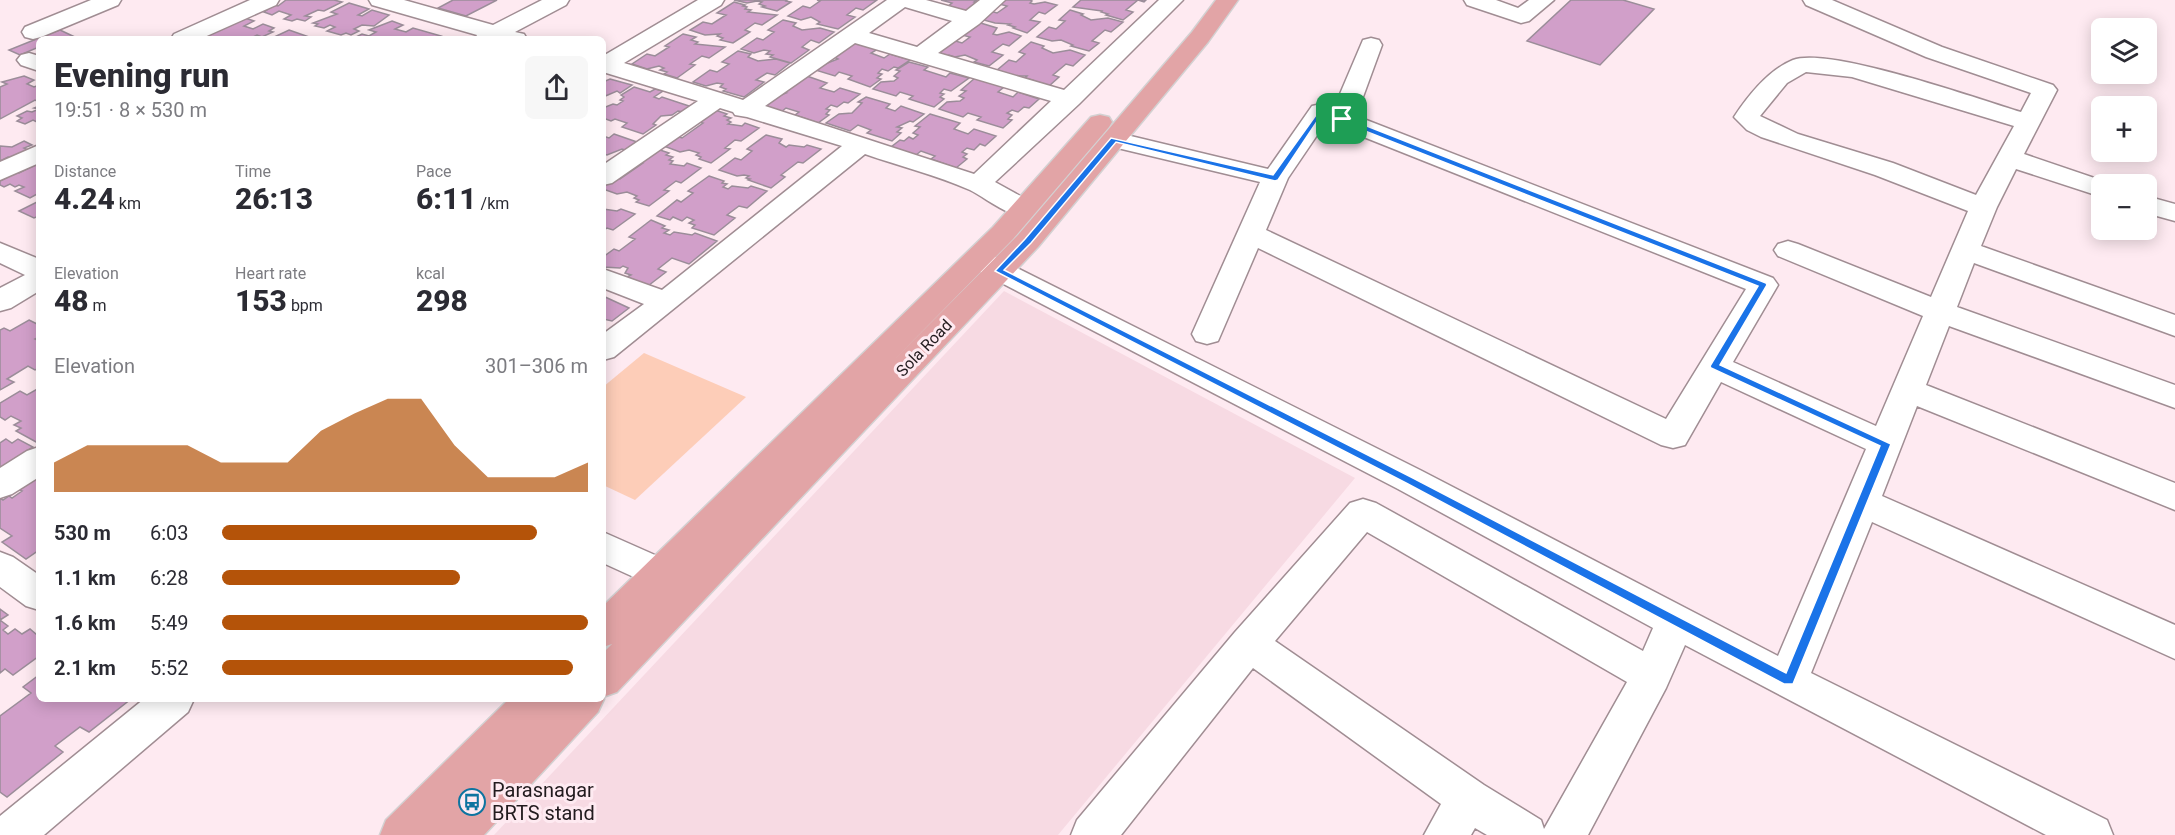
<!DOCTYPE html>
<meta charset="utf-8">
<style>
body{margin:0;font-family:Roboto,sans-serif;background:#f7f7f7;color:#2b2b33;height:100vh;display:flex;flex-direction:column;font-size:22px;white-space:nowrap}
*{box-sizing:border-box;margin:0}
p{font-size:20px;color:#7c7c81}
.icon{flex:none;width:33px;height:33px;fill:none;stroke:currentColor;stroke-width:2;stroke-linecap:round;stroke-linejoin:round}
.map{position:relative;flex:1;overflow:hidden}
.sheet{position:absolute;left:36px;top:36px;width:570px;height:666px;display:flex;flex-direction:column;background:#fff;border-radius:9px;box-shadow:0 3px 15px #0003}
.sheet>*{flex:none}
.fabs{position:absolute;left:2091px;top:18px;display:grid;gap:12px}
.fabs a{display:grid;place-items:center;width:66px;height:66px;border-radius:9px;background:#fff;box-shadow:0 3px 15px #0003;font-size:30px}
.pin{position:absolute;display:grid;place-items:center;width:51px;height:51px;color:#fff;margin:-26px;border-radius:12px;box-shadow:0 3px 9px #0006}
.round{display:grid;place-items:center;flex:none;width:63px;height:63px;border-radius:9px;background:#f7f7f7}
.head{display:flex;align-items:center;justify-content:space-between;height:102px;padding:0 18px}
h1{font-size:33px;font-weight:800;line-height:45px}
.stats{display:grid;grid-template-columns:repeat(3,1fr);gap:9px;height:102px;padding:6px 18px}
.stats div{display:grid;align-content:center}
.stats b{font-size:30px;font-weight:800}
.stats small{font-size:16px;font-weight:400}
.stats p{font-size:16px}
.chart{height:168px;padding:12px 18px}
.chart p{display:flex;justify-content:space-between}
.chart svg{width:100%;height:108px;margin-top:6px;fill:#b45309;opacity:.7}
ul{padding:0 18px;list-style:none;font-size:20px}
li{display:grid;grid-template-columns:96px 72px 1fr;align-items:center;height:45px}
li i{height:15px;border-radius:8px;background:#b45309}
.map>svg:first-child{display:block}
.built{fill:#f7dae3}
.green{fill:#fdcdb8}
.building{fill:#d19fc9;stroke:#9b8d99;stroke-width:1.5}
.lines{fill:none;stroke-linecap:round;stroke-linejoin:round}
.minor-casing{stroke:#a08d93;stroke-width:3}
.major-casing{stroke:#d3d1d2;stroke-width:3}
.minor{fill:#fff;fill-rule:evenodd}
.major{fill:#e2a4a6;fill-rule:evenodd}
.route{fill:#1a73e8;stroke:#fff;stroke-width:1.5;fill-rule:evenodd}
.labels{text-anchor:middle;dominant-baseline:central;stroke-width:6;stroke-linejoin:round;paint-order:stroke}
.street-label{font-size:16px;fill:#221b1e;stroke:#feeaf1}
.near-poi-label{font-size:20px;fill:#221b1e;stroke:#feeaf1;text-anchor:start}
</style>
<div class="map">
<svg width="2175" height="835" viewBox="0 0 2175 835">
<rect width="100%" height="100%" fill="#feeaf1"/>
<path class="built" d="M 1004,291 L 1355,478 L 1058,835 L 494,835 Z"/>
<path class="green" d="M 644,353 L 746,397 L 635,500 L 603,485 L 603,387 Z"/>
<path class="building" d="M 286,0 L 334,0 L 342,2 L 324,11 L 318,10 L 305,16 L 311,17 L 305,21 L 297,19 L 292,21 L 284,19 L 291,15 L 279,11 L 272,15 L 264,12 L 267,10 L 262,9 L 271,4 L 278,6 Z
M 453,0 L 497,0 L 466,16 L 438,8 Z
M 734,0 L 787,0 L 786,1 L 791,2 L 777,11 L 762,7 L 765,6 L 759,4 L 762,2 L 757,1 L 747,3 Z
M 817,0 L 877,0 L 863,10 L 856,8 L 847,15 L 855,17 L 838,29 L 817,24 L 820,22 L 811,17 L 801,20 L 788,16 L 803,6 L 810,8 L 820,1 Z
M 941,0 L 977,0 L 974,2 L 977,3 L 966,12 L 947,7 L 952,3 Z
M 999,0 L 1030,0 L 1032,1 L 1030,3 L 1034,4 L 1045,2 L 1057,5 L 1045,14 L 1039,12 L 1030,20 L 1040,22 L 1027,33 L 1013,28 L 1015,27 L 1008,25 L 1010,24 L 995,23 L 980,19 L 990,11 L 997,13 L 1007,6 L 995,3 Z
M 1081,0 L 1146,0 L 1144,2 L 1138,0 L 1126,10 L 1133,12 L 1123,20 L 1106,15 L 1108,14 L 1101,12 L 1102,11 L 1073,7 Z
M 1571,0 L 1623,0 L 1654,9 L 1600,65 L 1527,41 Z
M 734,2 L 745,5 L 743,6 L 747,7 L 745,9 L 751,10 L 748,12 L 777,15 L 762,25 L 755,23 L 745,30 L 750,32 L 733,43 L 720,40 L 723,38 L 717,36 L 720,34 L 705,35 L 690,30 L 703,22 L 712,24 L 726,15 L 717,13 Z
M 349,3 L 369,9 L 358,15 L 362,16 L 372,10 L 389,15 L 374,26 L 362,25 L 354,29 L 359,31 L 351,35 L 346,33 L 341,35 L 327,31 L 335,27 L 330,25 L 324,28 L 315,26 L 318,24 L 313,23 L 337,14 L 331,12 Z
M 1070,10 L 1083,14 L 1081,15 L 1091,20 L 1108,18 L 1123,22 L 1111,32 L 1105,30 L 1092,41 L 1099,43 L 1089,51 L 1071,46 L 1073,45 L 1061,40 L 1052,41 L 1037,37 L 1049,27 L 1056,29 L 1065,21 L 1059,20 Z
M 245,18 L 254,21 L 244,26 L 253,29 L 263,24 L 274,28 L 269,31 L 273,32 L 262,37 L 257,35 L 249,39 L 199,39 Z
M 783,20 L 796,23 L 793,26 L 802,30 L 820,28 L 834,32 L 819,43 L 811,40 L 802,47 L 809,50 L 791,63 L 770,57 L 773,55 L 766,54 L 770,51 L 764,50 L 754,53 L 741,49 L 757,38 L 763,40 L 774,32 L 768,30 Z
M 392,21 L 403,25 L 395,29 L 406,32 L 413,28 L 441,36 L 436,39 L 352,39 L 362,34 L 369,36 L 376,32 L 369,30 Z
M 974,21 L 997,28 L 993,34 L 997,35 L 1009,32 L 1021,36 L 1009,46 L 1003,44 L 992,52 L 1003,55 L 989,66 L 974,62 L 977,60 L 965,55 L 955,57 L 949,55 L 946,58 L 929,53 L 949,39 L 962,43 L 970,37 L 958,34 Z
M 60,30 L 79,39 L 39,39 L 39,47 L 20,55 L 9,50 L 34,40 L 31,39 Z
M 289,30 L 309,37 L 306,39 L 270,39 Z
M 683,34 L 696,37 L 691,40 L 698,42 L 695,44 L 725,47 L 709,58 L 702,56 L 690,64 L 695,65 L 677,78 L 664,74 L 667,72 L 660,70 L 664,68 L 659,66 L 647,69 L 632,64 L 647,54 L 655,56 L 669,47 L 665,46 Z
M 851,41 L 878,49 L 871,53 L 884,58 L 890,54 L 910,60 L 898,68 L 894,67 L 888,71 L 882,69 L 878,73 L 882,74 L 877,78 L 881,79 L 870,87 L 848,79 L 852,76 L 839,72 L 835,76 L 812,69 L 838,59 L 834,57 Z
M 1031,42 L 1044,46 L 1042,48 L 1053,53 L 1070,50 L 1085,55 L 1073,66 L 1066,64 L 1053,75 L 1059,77 L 1048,87 L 1030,81 L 1032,80 L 1025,78 L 1027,76 L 1011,76 L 996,71 L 1009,60 L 1016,62 L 1025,54 L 1019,52 Z
M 738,51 L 751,54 L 748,57 L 758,61 L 776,59 L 790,63 L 775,75 L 767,73 L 756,80 L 764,82 L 744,97 L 723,91 L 726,89 L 720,87 L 723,84 L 717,83 L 706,86 L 693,82 L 710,70 L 717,72 L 729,64 L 722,62 Z
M 909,62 L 928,67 L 924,70 L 946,77 L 950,73 L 969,78 L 951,91 L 944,89 L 940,93 L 944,94 L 940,97 L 944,99 L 934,107 L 909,99 L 913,96 L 900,92 L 896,96 L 873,89 L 881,82 L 894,81 L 898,78 L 894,76 L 900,71 L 896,70 Z
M 801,74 L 827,83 L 820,88 L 834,92 L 840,88 L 860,94 L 848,103 L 844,102 L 837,107 L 831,105 L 826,109 L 830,110 L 826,114 L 829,115 L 818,123 L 795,115 L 799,112 L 786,108 L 781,112 L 758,104 L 786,93 L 781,92 Z
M 24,76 L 34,80 L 27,84 L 34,87 L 39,85 L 39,102 L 35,100 L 0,119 L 0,87 L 7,84 L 2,82 Z
M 975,78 L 1004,87 L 998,92 L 1013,97 L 1018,92 L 1039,99 L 1029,108 L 1024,107 L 1018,112 L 1012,110 L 1007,113 L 1012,115 L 1008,119 L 1012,120 L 1003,128 L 977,120 L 981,117 L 968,113 L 963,117 L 939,109 L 947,102 L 960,101 L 964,98 L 959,96 L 966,91 L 961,90 Z
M 610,79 L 632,85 L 620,93 L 617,91 L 603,97 L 603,82 Z
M 634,87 L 650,92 L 655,89 L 663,91 L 654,97 L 659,99 L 662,97 L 692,107 L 683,112 L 678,111 L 672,115 L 661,116 L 653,124 L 656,125 L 643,134 L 622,127 L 627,123 L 615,119 L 611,121 L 603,118 L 603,108 L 613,104 L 617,105 L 623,101 L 620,100 L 624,97 L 621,95 Z
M 866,97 L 890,104 L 886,108 L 895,111 L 901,106 L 924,114 L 913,122 L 910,121 L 897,127 L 902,128 L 897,132 L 901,133 L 892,141 L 867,133 L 871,130 L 858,125 L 850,131 L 826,123 L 839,114 L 852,113 L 862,103 L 858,102 Z
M 39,106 L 39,123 L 33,120 L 25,124 L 17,121 L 22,118 L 17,116 L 27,111 L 32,112 L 39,109 L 34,108 Z
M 712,109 L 727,114 L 724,116 L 731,118 L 727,120 L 731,122 L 728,124 L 742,126 L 745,123 L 759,128 L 741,141 L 735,140 L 725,148 L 730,149 L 711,163 L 699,159 L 701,157 L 696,155 L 699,153 L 689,150 L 680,152 L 661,145 L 674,135 L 682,138 L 703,123 L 696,121 Z
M 930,114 L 960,123 L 954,129 L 968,134 L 974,129 L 996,136 L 985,146 L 980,144 L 974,150 L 967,148 L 962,152 L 967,154 L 963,157 L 967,159 L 956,168 L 931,159 L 935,156 L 921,151 L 916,155 L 891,147 L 900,140 L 904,141 L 909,137 L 913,139 L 918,135 L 913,133 L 920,127 L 915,126 Z
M 614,134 L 637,142 L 625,150 L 622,149 L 607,155 L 603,154 L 603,136 L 609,138 Z
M 766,135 L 782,139 L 779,143 L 786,147 L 789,145 L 804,147 L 807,145 L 821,149 L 803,163 L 798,162 L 781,175 L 785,177 L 771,188 L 748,180 L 750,179 L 746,178 L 749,176 L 744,175 L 737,176 L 719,170 L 735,158 L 741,160 L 752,151 L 747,149 Z
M 24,141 L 32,145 L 24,148 L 30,151 L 13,159 L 8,157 L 0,161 L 0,146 L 12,147 Z
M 654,148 L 669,153 L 666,155 L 673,157 L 669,160 L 673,161 L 670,164 L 684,166 L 687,163 L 701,168 L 681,183 L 676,181 L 664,190 L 669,191 L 649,206 L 636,202 L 639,200 L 634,198 L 637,196 L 627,192 L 617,194 L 603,189 L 603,183 L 612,176 L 620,179 L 643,163 L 636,161 Z
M 39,163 L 39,193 L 30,198 L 15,191 L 24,187 L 19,185 L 15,187 L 10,184 L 4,187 L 0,185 L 0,181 L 6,178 L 2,176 L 14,171 L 19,173 Z
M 709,176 L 724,181 L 722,183 L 727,184 L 723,187 L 728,189 L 732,186 L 748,188 L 751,186 L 767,191 L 747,208 L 739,206 L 727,215 L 735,218 L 714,235 L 692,228 L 695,225 L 689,223 L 694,220 L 687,217 L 682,221 L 673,217 L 670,220 L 657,216 L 677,200 L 681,202 L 693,193 L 688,191 Z
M 39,201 L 39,216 L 34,218 L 19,211 Z
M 603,209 L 617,211 L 621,209 L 635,214 L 613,230 L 607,228 L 603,231 Z
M 651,220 L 665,226 L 662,228 L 669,230 L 664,233 L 670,235 L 674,232 L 692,235 L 695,233 L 717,241 L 689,264 L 672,258 L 658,269 L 666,272 L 644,289 L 630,283 L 634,280 L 627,277 L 631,275 L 625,273 L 628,268 L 623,266 L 620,268 L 603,267 L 603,257 L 614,249 L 619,251 L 635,239 L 629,237 Z
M 603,296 L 629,308 L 612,321 L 603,319 Z
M 29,320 L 39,325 L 37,331 L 39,337 L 35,339 L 39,341 L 39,368 L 35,370 L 28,366 L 7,379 L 14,382 L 0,390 L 0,330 L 4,328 L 10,331 Z
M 39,388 L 39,442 L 38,443 L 16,431 L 21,428 L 14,425 L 21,421 L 11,416 L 5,420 L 0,417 L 0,403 L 20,391 L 27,395 Z
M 6,439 L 12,443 L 18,439 L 33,447 L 0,468 L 0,443 Z
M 39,471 L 39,550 L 26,559 L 2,542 L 12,536 L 0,528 L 0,498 L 3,500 L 9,496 L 12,498 L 22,491 L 19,490 L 28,484 L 26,482 Z
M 0,609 L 8,615 L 0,620 L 8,626 L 3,630 L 8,634 L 15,629 L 22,634 L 30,629 L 36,634 L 39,632 L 39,656 L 13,675 L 5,669 L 0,673 Z
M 39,675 L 39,699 L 131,699 L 89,732 L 80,727 L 55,746 L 63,752 L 7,797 L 0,792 L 0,716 L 31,693 L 23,687 Z"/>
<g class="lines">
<defs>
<path id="minor" d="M 91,0 L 121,0 L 118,5 L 41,37 L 33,39 L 25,37 L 22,32 L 25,27 Z
M 250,0 L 279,0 L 276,5 L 200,39 L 171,39 L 174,34 Z
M 369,0 L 404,0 L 493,25 L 542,0 L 569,0 L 566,5 L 515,32 L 524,34 L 527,39 L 475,39 L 477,35 L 372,5 Z
M 698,0 L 724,0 L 721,5 L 624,63 L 743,100 L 887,0 L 926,0 L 966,11 L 980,0 L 1005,0 L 979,24 L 938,53 L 1064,90 L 1159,0 L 1183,0 L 1079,104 L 995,182 L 1033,203 L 1037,209 L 1033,215 C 1010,220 990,200 970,190 C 937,175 899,166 865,154 L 614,357 L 603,360 L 603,334 L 644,304 L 603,288 L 603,269 L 662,290 L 842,146 L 747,117 L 735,115 L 733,112 L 720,108 L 612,183 L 603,185 L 603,165 L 698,101 L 603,72 L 603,56 ZM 905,7 L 952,21 L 917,47 L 869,33 ZM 855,43 L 1051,101 L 974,174 L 765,106 Z
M 1464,0 L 1496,0 L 1518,8 L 1529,0 L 1554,0 L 1529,21 L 1521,23 L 1467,5 Z
M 1803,0 L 1832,0 L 1942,47 L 2053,85 L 2057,90 L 2024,154 L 2112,184 L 2102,184 L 2102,197 L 2016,169 L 1997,207 L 1981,246 L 2175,315 L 2175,336 L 1974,263 L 1957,307 L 2175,385 L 2175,408 L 1949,326 L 1926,385 L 2175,483 L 2175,510 L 1917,406 L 1882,496 L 2175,625 L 2175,659 L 1872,522 L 1811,673 L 2107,820 L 2113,835 L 2046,835 L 1685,645 L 1666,688 L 1588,835 L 1487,835 L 1475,828 L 1471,835 L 1424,835 L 1441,804 L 1253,668 L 1121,835 L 1071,835 L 1077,820 L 1235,632 L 1350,503 L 1363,499 L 1376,503 L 1643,651 L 1653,628 L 1398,489 L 967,265 L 963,259 L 967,253 L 977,250 L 987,253 L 1422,471 L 1778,656 L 1866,449 L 1721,382 L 1685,445 L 1673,448 L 1661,445 L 1258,248 L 1218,341 L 1207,344 L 1196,341 L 1192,334 L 1260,182 L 1105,145 L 1101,140 L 1105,135 L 1114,132 L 1268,169 L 1312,106 L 1321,104 L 1334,108 L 1363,40 L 1371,38 L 1379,40 L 1382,45 L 1356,116 L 1773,278 L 1778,285 L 1733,362 L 1876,426 L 1923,316 L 1778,256 L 1774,250 L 1778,244 L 1788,241 L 1798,244 L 1931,297 L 1968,211 L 1875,175 L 1761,137 L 1747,130 L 1734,117 C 1748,96 1768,70 1793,60 C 1828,46 1978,99 2021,112 L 2031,93 L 1926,57 L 1806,5 ZM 1806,72 L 1852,77 L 2014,126 L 1976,195 L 1893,163 L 1798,134 L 1760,116 L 1787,83 ZM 1326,122 L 1746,289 L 1666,419 L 1266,230 L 1288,178 ZM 1367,532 L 1627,682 L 1544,829 L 1541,820 L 1484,785 L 1275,641 Z
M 29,53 L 39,56 L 39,71 L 21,65 L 17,60 L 21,55 Z
M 39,145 L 39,163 L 0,180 L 0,162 Z
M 2146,196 L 2175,204 L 2175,221 L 2146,213 Z
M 0,243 L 39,259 L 39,291 L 11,308 L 0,311 L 0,288 L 25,275 L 0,263 Z
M 39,447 L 39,477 L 12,494 L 0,498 L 0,468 L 27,451 Z
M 603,532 L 673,563 L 679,574 L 673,585 L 660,589 L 603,563 Z
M 0,552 L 13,557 L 39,575 L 39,610 L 26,606 L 0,587 Z
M 144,699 L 194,699 L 188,712 L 44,835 L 0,835 L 0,816 Z"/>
<path id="major" d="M 1216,0 L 1238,0 L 1208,42 L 1038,247 L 617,692 L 603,697 L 604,699 L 598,712 L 484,835 L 380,835 L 386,820 L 509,699 L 603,699 L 603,653 L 612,644 L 603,647 L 603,606 L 993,227 L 1091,117 L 1100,115 L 1109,117 L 1112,122 L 1109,127 L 1013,239 L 891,363 L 1018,235 L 1192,32 Z"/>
</defs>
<use href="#minor" class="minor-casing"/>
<use href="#major" class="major-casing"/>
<use href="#minor" class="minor"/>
<use href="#major" class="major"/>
</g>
<path class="route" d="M 1321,108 L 1766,283 L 1767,285 L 1720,365 L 1891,444 L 1793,684 L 1784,684 L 1406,483 L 995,271 L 1025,239 L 1111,138 L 1273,175 ZM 1322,114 L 1758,286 L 1710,366 L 1711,368 L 1880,446 L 1786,673 L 1413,478 L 1004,270 L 1031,243 L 1116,142 L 1275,181 L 1278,180 Z"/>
<defs>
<symbol id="bus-ring" viewBox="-11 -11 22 22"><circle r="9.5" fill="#feeaf1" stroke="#0d74a0" stroke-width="1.5"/><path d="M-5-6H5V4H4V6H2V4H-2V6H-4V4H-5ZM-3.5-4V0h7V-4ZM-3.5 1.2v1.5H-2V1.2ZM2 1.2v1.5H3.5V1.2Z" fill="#0d74a0"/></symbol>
</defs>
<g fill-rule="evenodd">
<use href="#bus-ring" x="457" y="787" width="30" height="30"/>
</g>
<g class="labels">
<g class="street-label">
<text transform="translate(924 348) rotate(-46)">Sola Road</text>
</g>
<g class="near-poi-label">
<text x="492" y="790">Parasnagar<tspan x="492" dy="23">BRTS stand</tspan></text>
</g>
</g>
</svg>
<div class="fabs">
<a><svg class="icon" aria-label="layers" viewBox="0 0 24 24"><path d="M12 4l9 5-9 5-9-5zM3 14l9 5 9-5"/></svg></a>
<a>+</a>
<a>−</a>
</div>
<div class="pin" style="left:1342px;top:119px;background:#1e9e55"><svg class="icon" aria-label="arrive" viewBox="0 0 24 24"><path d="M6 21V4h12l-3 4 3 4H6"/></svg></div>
<section class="sheet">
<div class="head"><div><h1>Evening run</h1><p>19:51 · 8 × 530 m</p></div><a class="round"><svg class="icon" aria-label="share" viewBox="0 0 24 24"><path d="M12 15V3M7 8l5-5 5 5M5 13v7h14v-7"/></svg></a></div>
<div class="stats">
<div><p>Distance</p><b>4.24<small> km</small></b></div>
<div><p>Time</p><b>26:13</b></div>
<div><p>Pace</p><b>6:11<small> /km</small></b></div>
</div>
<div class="stats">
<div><p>Elevation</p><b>48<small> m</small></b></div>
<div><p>Heart rate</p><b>153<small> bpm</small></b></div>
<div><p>kcal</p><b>298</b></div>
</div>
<div class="chart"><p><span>Elevation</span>301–306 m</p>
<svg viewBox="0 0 160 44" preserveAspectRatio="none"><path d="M0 44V32L10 25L20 25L30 25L40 25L50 32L60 32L70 32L80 19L90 12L100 6L110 6L120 25L130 38L140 38L150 38L160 32V44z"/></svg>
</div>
<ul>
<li><b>530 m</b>6:03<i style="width:86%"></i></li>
<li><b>1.1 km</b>6:28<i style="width:65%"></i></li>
<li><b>1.6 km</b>5:49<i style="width:100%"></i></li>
<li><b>2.1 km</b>5:52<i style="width:96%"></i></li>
</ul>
</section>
</div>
